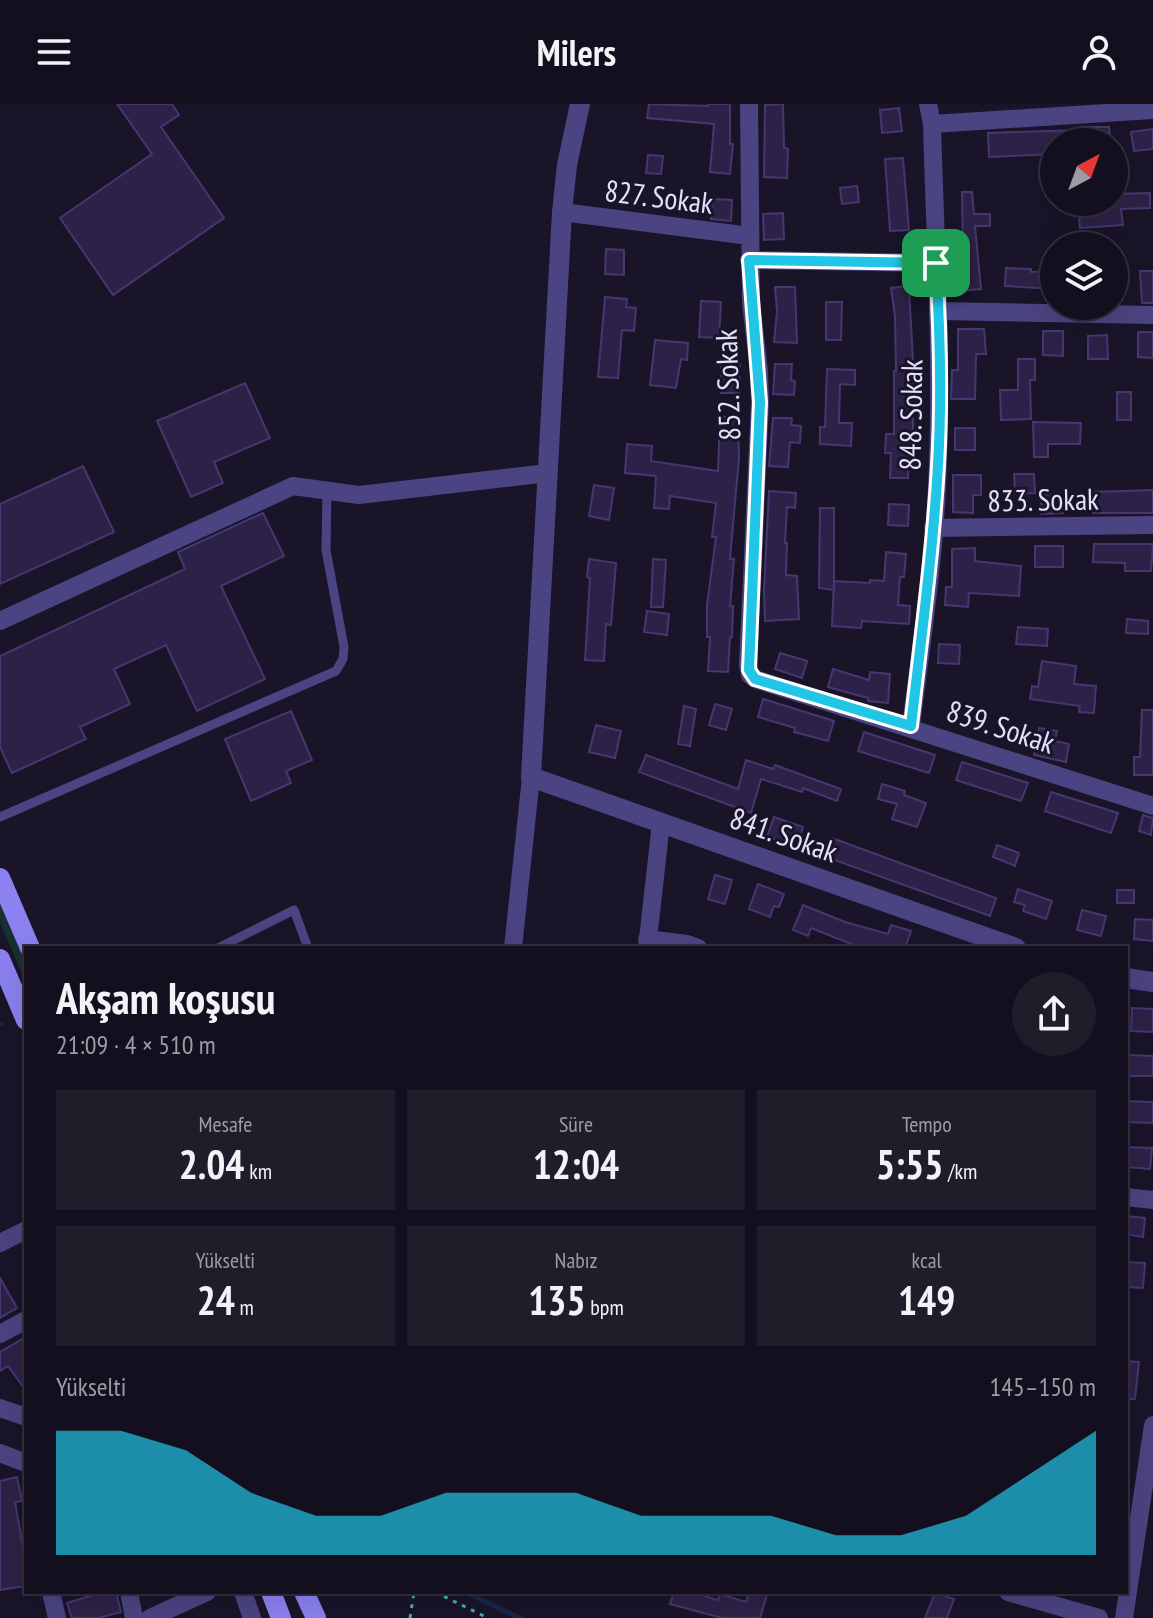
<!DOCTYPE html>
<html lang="tr">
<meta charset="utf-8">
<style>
body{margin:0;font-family:"PT Sans Narrow",sans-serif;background:#201d2b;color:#f1f3f6;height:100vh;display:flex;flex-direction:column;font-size:30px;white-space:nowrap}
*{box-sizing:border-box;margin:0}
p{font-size:26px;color:#9d9ca4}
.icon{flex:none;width:44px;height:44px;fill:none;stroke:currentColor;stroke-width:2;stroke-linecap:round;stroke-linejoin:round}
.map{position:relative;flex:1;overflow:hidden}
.sheet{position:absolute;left:24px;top:842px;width:1104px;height:648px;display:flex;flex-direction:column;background:#130f1e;border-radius:0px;box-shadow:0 8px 32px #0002,0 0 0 2px #322f3c}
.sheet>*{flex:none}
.needle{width:52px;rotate:41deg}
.buttons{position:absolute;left:1040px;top:24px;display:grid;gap:16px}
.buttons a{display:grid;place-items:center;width:88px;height:88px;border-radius:50%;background:#130f1e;box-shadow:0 8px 32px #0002,0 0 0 2px #322f3c;font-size:40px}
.pin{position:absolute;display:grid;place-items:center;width:68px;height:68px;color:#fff;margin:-34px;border-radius:16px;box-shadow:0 4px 12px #0006}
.round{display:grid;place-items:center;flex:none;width:84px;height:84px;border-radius:42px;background:#201d2b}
.overview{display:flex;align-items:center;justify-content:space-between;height:136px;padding:0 32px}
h1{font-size:44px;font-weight:800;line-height:60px}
.stats{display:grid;grid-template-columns:repeat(3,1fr);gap:12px;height:136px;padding:8px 32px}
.stats div{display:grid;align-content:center;border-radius:0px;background:#201d2b;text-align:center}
.stats b{font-size:40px;font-weight:800}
.stats small{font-size:22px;font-weight:400}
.stats p{font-size:22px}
.chart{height:224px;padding:16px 32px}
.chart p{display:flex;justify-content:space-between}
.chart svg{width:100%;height:144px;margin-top:8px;fill:#21c5e5;opacity:.7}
header{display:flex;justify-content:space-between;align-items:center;height:104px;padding:0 32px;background:#130f1e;font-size:36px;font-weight:800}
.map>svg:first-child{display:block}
.green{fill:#173131}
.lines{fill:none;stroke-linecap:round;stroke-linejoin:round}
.stream{stroke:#16264a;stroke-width:5}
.building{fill:#2c2247;stroke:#463770;stroke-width:2}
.path{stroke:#3faeaf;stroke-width:3;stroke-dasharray:4 6;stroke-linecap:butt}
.service{stroke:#4b4482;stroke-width:9}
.minor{stroke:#4b4482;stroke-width:18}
.tertiary{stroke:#4b4482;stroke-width:20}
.secondary{stroke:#8b81f0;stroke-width:20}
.route-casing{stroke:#fff;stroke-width:16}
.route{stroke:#21c5e5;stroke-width:10}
.labels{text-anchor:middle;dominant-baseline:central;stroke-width:6;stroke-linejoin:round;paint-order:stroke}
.street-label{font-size:30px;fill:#e4dffb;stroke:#191428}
</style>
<header><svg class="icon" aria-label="menu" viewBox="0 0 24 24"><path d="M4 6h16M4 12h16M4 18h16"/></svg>Milers<svg class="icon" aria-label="person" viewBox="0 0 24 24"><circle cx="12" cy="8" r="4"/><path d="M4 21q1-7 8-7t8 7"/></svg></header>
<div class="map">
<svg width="1153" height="1514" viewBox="0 0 1153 1514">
<rect width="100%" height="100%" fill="#191428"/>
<path class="green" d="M 0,797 L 26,857 L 26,879 L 0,819 Z"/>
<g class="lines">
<path class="stream" d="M 0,920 L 1,920
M 465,1488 L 520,1514"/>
</g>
<path class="building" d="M 117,0 L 172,0 L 179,11 L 161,23 L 224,114 L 113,191 L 60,114 L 152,50 Z
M 649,0 L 708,2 L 708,0 L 730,0 L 730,40 L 733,40 L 730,70 L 710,68 L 714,20 L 647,14 Z
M 783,0 L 784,44 L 788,45 L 787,74 L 764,73 L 765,1 Z
M 899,4 L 902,27 L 882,29 L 880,6 Z
M 1082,23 L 1109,23 L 1110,38 L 1054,38 L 1054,50 L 989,53 L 988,29 L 1082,26 Z
M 1153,25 L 1153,45 L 1134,47 L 1131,28 Z
M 648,51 L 663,52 L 661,70 L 646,69 Z
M 903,54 L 909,126 L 890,127 L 885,55 Z
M 857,82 L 859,98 L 842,100 L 840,84 Z
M 962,88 L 972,88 L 974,110 L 990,110 L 990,122 L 975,122 L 981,185 L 960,187 L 957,144 L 963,143 Z
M 1150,89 L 1150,104 L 1121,105 L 1123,121 L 1080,124 L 1078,98 L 1114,98 L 1114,90 Z
M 712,95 L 732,96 L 731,117 L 711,115 Z
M 783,109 L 784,135 L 764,136 L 763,110 Z
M 606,145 L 624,146 L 624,171 L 605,170 Z
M 1006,164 L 1031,165 L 1031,168 L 1054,167 L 1054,185 L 1005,182 Z
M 1140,167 L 1153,167 L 1153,199 L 1142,199 Z
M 909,182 L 913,259 L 913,350 L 909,350 L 908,374 L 890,374 L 891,349 L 885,349 L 886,330 L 894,330 L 894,267 L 896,267 L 895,212 L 891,184 Z
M 775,183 L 795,183 L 797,239 L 774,238 L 777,207 Z
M 605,193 L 627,195 L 626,203 L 636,204 L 634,227 L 622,226 L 618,274 L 598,273 Z
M 701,197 L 721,198 L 719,234 L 699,233 Z
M 826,198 L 842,198 L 841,236 L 826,236 Z
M 958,225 L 984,225 L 986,250 L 976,250 L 975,295 L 951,295 L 952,266 L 958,266 Z
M 1043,227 L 1063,227 L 1063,252 L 1043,251 Z
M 1138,228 L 1153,228 L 1153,254 L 1138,253 Z
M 1107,231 L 1108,255 L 1088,255 L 1088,232 Z
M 655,236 L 688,239 L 687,256 L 681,255 L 676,284 L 650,281 Z
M 1018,255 L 1035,255 L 1035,276 L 1030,276 L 1031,315 L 1001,316 L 1000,286 L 1018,286 Z
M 721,259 L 740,259 L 739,289 L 721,289 Z
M 775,260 L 792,260 L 791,276 L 795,277 L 794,291 L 773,290 Z
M 827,265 L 855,266 L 855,281 L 840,280 L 839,319 L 852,319 L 851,342 L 820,340 L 820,323 L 825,323 Z
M 245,279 L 270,334 L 214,358 L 223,379 L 191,393 L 157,317 Z
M 1117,288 L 1131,288 L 1131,316 L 1117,316 Z
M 720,313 L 738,313 L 739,354 L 730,455 L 734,455 L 730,502 L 733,502 L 732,533 L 730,533 L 728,568 L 708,567 L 710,533 L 707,533 L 707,501 L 716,433 L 712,433 L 716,399 L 670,392 L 669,405 L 654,404 L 656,372 L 625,369 L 627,340 L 652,342 L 651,357 L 718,367 Z
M 773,314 L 792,314 L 791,321 L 801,322 L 800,339 L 790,338 L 788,363 L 769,362 Z
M 1033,318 L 1081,319 L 1080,340 L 1048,340 L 1048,353 L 1034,353 Z
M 955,324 L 975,324 L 975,346 L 955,346 Z
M 83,362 L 114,428 L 0,480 L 0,400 Z
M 1014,370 L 1034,370 L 1035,389 L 1015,390 Z
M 953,371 L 981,371 L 981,391 L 973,391 L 973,409 L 953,408 Z
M 594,381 L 614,384 L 609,416 L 589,412 Z
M 1153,386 L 1153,409 L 1093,409 L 1092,388 Z
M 769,387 L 796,389 L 795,404 L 787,403 L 785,439 L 787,439 L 786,471 L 797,472 L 799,515 L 765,517 L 764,487 Z
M 1062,390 L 1063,409 L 1041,410 L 1041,391 Z
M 889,400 L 909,401 L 908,422 L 888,421 Z
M 820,404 L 834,404 L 834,486 L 819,484 Z
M 263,409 L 284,452 L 221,482 L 265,575 L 197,607 L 166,541 L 114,565 L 130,600 L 80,623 L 86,635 L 12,669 L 0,643 L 0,552 L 185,465 L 178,448 Z
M 1094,440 L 1153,440 L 1151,467 L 1125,467 L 1125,459 L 1093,458 Z
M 1035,442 L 1063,442 L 1063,463 L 1035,463 Z
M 975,444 L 975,457 L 1021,462 L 1019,492 L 969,489 L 968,503 L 945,501 L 946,483 L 952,483 L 952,445 Z
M 886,448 L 906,450 L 904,473 L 900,473 L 898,501 L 910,502 L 909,520 L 862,517 L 861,524 L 832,522 L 834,477 L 870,479 L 870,476 L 884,477 Z
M 589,455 L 616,459 L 611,521 L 606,520 L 604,557 L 585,556 L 590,474 L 587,473 Z
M 653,455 L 666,456 L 663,503 L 651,503 Z
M 647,507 L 669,510 L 667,531 L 644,528 Z
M 1127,515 L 1148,517 L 1148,530 L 1126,529 Z
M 1018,523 L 1048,525 L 1047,542 L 1016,540 Z
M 939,540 L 960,541 L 959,560 L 938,559 Z
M 780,549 L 807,557 L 802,574 L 775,565 Z
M 1042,557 L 1076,562 L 1074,580 L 1096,582 L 1094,609 L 1079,608 L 1080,602 L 1030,595 L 1032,582 L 1038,583 Z
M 833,565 L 869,576 L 870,568 L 890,570 L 888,599 L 868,597 L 868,594 L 828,583 Z
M 763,595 L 834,617 L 828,637 L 794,628 L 795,624 L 758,613 Z
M 715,600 L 732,605 L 726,626 L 709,621 Z
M 684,602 L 696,605 L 690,642 L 678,640 Z
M 1142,606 L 1153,606 L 1153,671 L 1134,671 L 1134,653 L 1140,653 Z
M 291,607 L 312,656 L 286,667 L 291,679 L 251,697 L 225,635 Z
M 596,621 L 621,627 L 615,654 L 589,648 Z
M 1039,624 L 1057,627 L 1055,637 L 1069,640 L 1066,658 L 1034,651 Z
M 864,628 L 935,651 L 929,669 L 858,647 Z
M 646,651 L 738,685 L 746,656 L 773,665 L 775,661 L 841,685 L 837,697 L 803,684 L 802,688 L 761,675 L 751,709 L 639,668 Z
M 962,658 L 1028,679 L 1021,697 L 956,676 Z
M 882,680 L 905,687 L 904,691 L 926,699 L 917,723 L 892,715 L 897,700 L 878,695 Z
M 1051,688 L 1118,709 L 1111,729 L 1045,707 Z
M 1143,711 L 1153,714 L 1151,731 L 1139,727 Z
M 774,713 L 803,723 L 796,743 L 767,733 Z
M 832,734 L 996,794 L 990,812 L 826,753 Z
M 997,741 L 1019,749 L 1015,762 L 993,753 Z
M 715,771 L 732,776 L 725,800 L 708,795 Z
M 758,780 L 784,790 L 779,803 L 774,802 L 770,813 L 749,805 Z
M 1018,785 L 1052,797 L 1046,815 L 1023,807 L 1025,801 L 1014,798 Z
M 1117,786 L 1134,786 L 1134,799 L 1117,799 Z
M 803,801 L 845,818 L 888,830 L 891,821 L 911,827 L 905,844 L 861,844 L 811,824 L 808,832 L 793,826 Z
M 1082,806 L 1106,812 L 1101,832 L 1077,826 Z
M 1135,815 L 1153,816 L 1153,837 L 1134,835 Z
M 1132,904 L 1153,905 L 1153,928 L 1131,927 Z
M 1129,951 L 1153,952 L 1153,972 L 1128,972 Z
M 1126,997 L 1153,998 L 1153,1019 L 1126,1018 Z
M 1126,1043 L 1152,1044 L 1150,1065 L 1126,1063 Z
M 1126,1112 L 1145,1114 L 1143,1133 L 1126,1130 Z
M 1126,1158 L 1145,1159 L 1143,1184 L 1126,1183 Z
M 0,1174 L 17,1204 L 0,1214 Z
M 26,1233 L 26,1287 L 8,1262 L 0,1267 L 0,1248 Z
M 1126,1257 L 1139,1258 L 1135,1295 L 1126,1295 Z
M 17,1373 L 22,1397 L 15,1398 L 26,1460 L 26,1482 L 0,1486 L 0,1377 Z
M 92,1488 L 116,1488 L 121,1508 L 98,1514 L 72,1514 L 67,1499 L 93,1491 Z
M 674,1488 L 691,1488 L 718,1496 L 720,1490 L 746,1498 L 749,1488 L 767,1491 L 760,1514 L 722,1514 L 670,1500 Z
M 935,1489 L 954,1495 L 947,1514 L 925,1514 Z"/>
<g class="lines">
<path class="path" d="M 435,1488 L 488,1514
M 410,1514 L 414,1488"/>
<path class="service" d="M 0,713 L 336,567 L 343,555 L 344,543 L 326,446 L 327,386
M 218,844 L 294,806 L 308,844"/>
<path class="minor" d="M 749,0 L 751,199 L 759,267 L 760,298 L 748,561 L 750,571 L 755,575 L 1153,702
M 932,20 L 1153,6
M 562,108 L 750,132
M 749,156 L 936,159
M 939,207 L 1153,211
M 933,424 L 1153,421
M 0,517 L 293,382 L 359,391 L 548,369
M 911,622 C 922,534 936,445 938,355 C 942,243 935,132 932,20 L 928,0
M 647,835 L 687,840 L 698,844
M 513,844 L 531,673
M 647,844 L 661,719
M 1126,1093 L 1153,1096
M 0,1139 L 26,1126
M 0,1230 L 26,1216
M 0,1304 L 26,1313
M 0,1349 L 26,1359
M 51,1488 L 57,1514
M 129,1488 L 134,1514
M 243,1488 L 252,1514
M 1008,1488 L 1099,1514
M 150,1514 L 207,1488
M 1124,1514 L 1153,1321"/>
<path class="tertiary" d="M 580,0 L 567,61 L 562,108 L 531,673 L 1016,844
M 1126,874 L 1153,878"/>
<path class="secondary" d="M 0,774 L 30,844
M 0,855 L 26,916
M 271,1488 L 281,1514
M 304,1488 L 316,1514"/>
</g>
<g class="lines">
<defs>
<path id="route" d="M 749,156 L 936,159 C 940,225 942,294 938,361 C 933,448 921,535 911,622 L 755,575 L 749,566 L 760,298 Z"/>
</defs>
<use href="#route" class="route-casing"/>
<use href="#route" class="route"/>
</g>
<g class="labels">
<g class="street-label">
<text transform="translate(659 92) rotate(7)">827. Sokak</text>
<text transform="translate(727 281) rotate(-92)">852. Sokak</text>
<text transform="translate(910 311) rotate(-89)">848. Sokak</text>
<text transform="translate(1043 395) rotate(-1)">833. Sokak</text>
<text transform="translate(1001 622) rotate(18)">839. Sokak</text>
<text transform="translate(784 730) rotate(19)">841. Sokak</text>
</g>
</g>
</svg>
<div class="buttons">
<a><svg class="needle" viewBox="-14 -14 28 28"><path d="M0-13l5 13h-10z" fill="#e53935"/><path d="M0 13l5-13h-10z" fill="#9d9ca4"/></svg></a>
<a><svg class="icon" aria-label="layers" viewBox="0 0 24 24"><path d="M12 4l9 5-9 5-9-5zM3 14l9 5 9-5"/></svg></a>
</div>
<div class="pin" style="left:936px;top:159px;background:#1e9e55"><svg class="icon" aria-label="arrive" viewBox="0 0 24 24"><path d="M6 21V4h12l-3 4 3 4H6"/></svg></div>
<section class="sheet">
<div class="overview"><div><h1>Akşam koşusu</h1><p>21:09 · 4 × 510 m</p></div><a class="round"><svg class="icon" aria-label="share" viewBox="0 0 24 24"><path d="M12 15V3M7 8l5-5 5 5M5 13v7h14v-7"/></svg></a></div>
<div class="stats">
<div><p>Mesafe</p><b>2.04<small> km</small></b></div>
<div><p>Süre</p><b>12:04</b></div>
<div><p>Tempo</p><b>5:55<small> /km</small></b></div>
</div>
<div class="stats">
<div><p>Yükselti</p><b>24<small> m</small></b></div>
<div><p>Nabız</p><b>135<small> bpm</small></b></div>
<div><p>kcal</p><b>149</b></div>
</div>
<div class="chart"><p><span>Yükselti</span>145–150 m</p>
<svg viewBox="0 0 160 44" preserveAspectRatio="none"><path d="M0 44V6L10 6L20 12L30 25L40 32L50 32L60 25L70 25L80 25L90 32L100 32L110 32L120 38L130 38L140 32L150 19L160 6V44z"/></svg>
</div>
</section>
</div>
